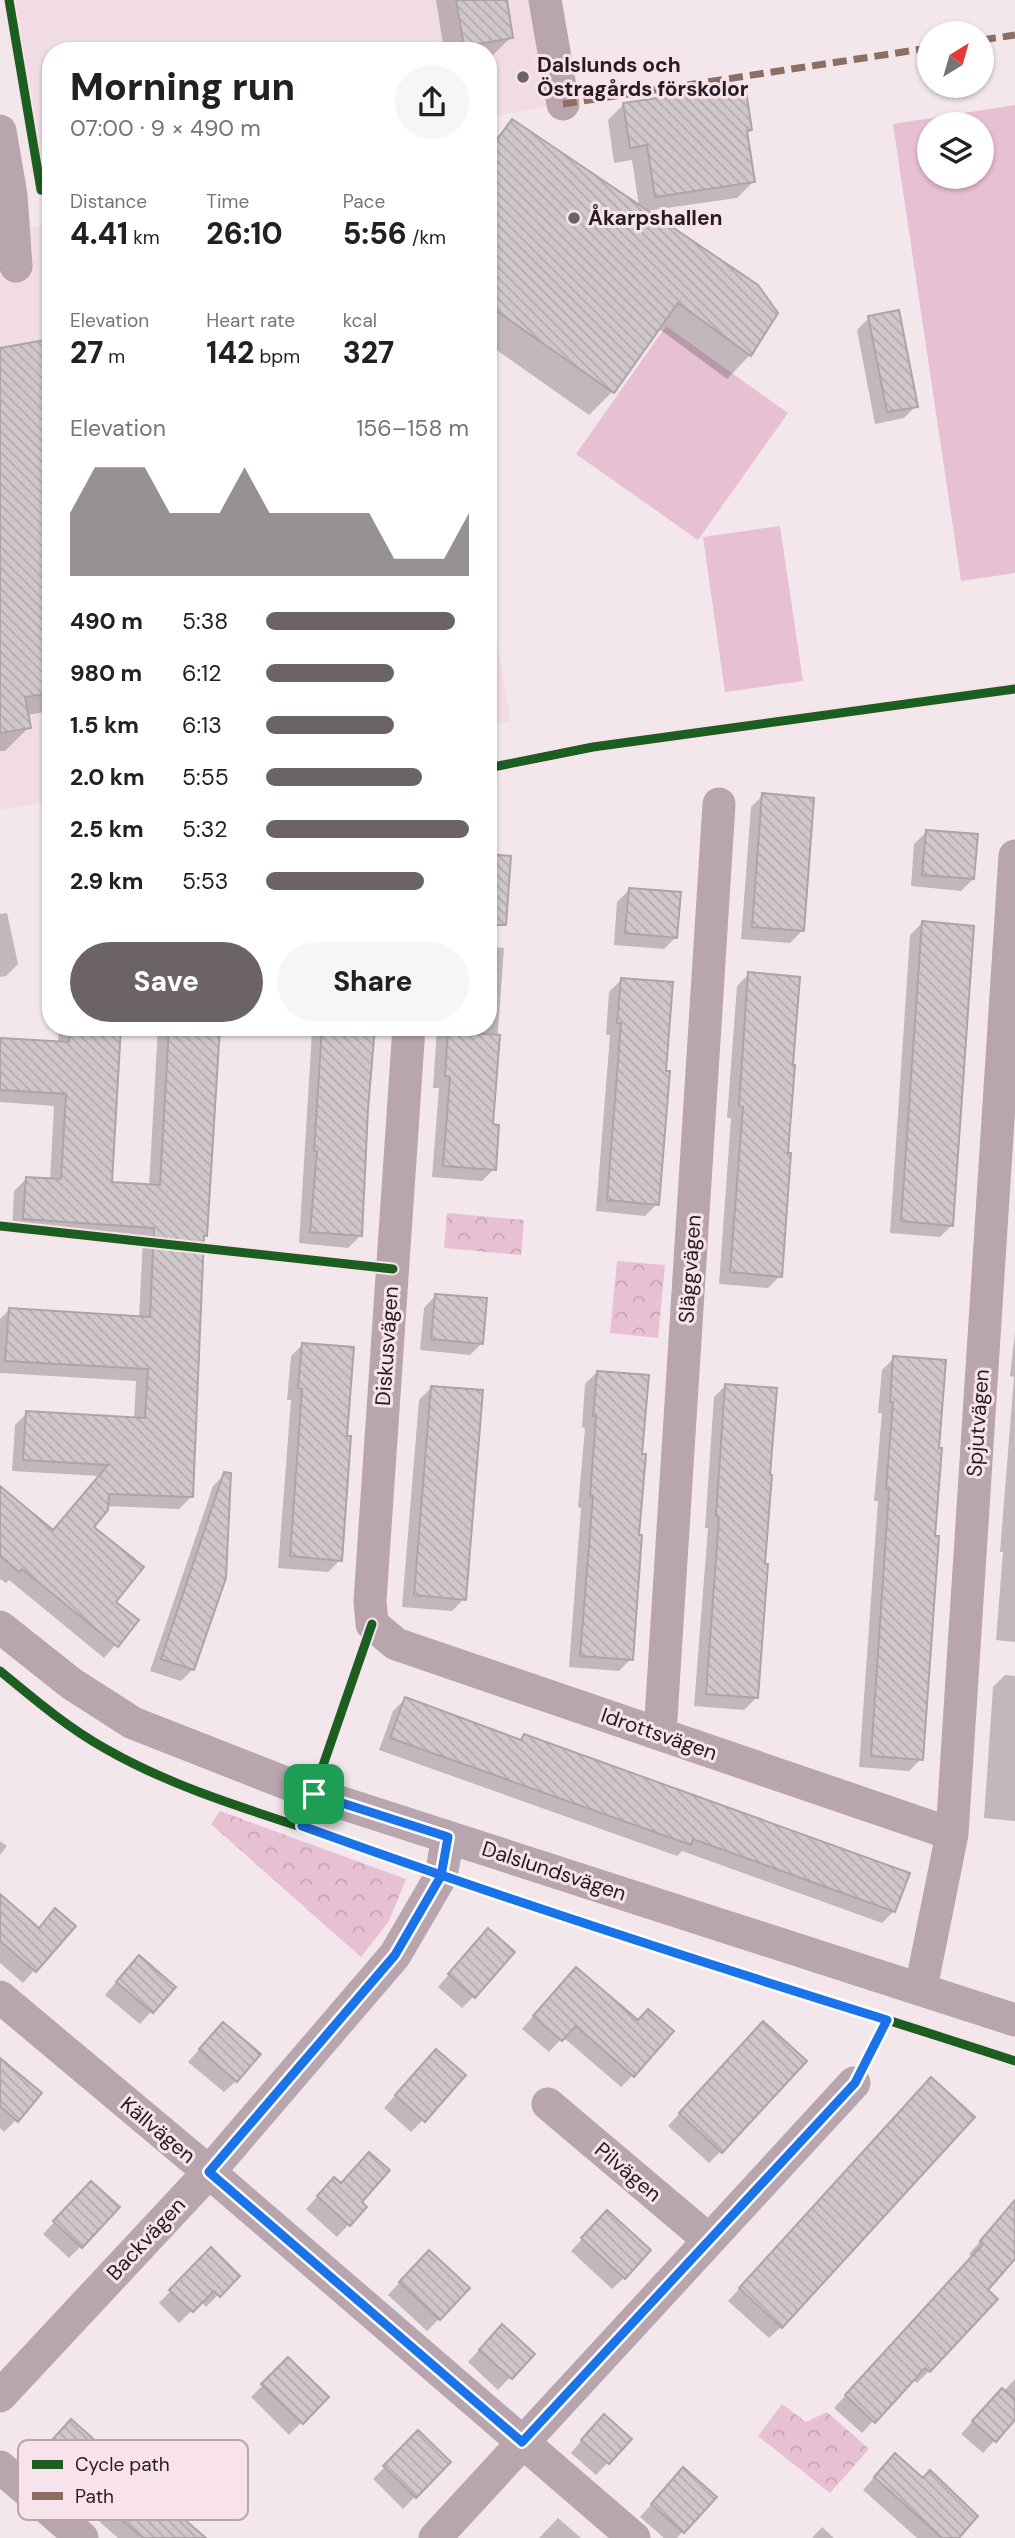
<!DOCTYPE html>
<meta charset="utf-8">
<style>
body{margin:0;font-family:"DM Sans",sans-serif;background:#f6f6f6;color:#202124;height:100vh;display:flex;flex-direction:column;font-size:26px;white-space:nowrap}
*{box-sizing:border-box;margin:0}
p{font-size:23px;color:#757577}
.icon{flex:none;width:38px;height:38px;fill:none;stroke:currentColor;stroke-width:2;stroke-linecap:round;stroke-linejoin:round}
.map{position:relative;flex:1;overflow:hidden}
.panel{position:absolute;left:42px;top:42px;width:455px;height:994px;display:flex;flex-direction:column;background:#fff;border-radius:28px;box-shadow:0 2px 5px #0004}
.panel>*{flex:none}
.needle{width:46px;rotate:37deg}
.fabs{position:absolute;left:917px;top:21px;display:grid;gap:14px}
.fabs a{display:grid;place-items:center;width:77px;height:77px;border-radius:50%;background:#fff;box-shadow:0 2px 5px #0004;font-size:35px}
.pin{position:absolute;display:grid;place-items:center;width:60px;height:60px;color:#fff;margin:-30px;border-radius:14px;box-shadow:0 4px 10px #0006}
.round{display:grid;place-items:center;flex:none;width:74px;height:74px;border-radius:37px;background:#f6f6f6}
.summary{display:flex;align-items:center;justify-content:space-between;height:119px;padding:0 28px}
h1{font-size:38px;font-weight:800;line-height:52px}
.metrics{display:grid;grid-template-columns:repeat(3,1fr);gap:10px;height:119px;padding:7px 28px}
.metrics div{display:grid;align-content:center}
.metrics b{font-size:30px;font-weight:800}
.metrics small{font-size:19px;font-weight:400}
.metrics p{font-size:19px}
.chart{height:196px;padding:14px 28px}
.chart p{display:flex;justify-content:space-between}
.chart svg{width:100%;height:126px;margin-top:7px;fill:#6c6367;opacity:.7}
.cta{display:flex;gap:14px;margin-top:auto;padding:14px 28px}
.cta a{flex:1;height:80px;border-radius:42px;background:#6c6367;color:#fff;font-size:28px;font-weight:800;line-height:80px;text-align:center}
.cta a+a{background:#f6f6f6;color:#202124}
ul{padding:0 28px;list-style:none;font-size:23px}
li{display:grid;grid-template-columns:112px 84px 1fr;align-items:center;height:52px}
li i{height:18px;border-radius:9px;background:#6c6367}
.map>svg:first-child{display:block}
.built{fill:#f1dbe4}
.grass{fill:#e8c0d3;fill-rule:evenodd}
.park{fill:url(#park-crowns)}
.shadow{fill:#0003}
.building{fill:url(#building-back-hatch);stroke:#aea4a8;stroke-width:2}
.lines{fill:none;stroke-linecap:round;stroke-linejoin:round}
.minor{stroke:#b8a5ad;stroke-width:33}
.quiet{stroke:#8d6e63;stroke-width:7;stroke-dasharray:14 7;stroke-linecap:butt}
.cycleway-casing{stroke:#f8e2eb;stroke-width:13}
.cycleway{stroke:#1b5e20;stroke-width:9}
.route-casing{stroke:#fff;stroke-width:14}
.route{stroke:#1a73e8;stroke-width:9}
.poi-dot{fill:#6c6367;stroke:#f8e2eb;stroke-width:2.5}
.labels{text-anchor:middle;dominant-baseline:central;stroke-width:6;stroke-linejoin:round;paint-order:stroke}
.poi-label{font-size:21px;font-weight:bold;fill:#241c20;stroke:#f8e2eb;text-anchor:start}
.street-label{font-size:21px;fill:#241c20;stroke:#f8e2eb}
.key{fill:#f8e2eb;stroke:#b8a7ae;stroke-width:2}
.key-label{font-size:19px;fill:#241c20}
</style>
<div class="map">
<svg width="1015" height="2538" viewBox="0 0 1015 2538">
<defs>
<pattern id="park-crowns" width="20" height="18" patternUnits="userSpaceOnUse" patternTransform="scale(1.75)"><rect width="20" height="18" fill="#e8c0d3"/><path d="M2 6a3 3 0 1 1 6 0M12 15a3 3 0 1 1 6 0" fill="none" stroke="#c7a4b5"/></pattern>
<pattern id="building-back-hatch" width="6" height="6" patternUnits="userSpaceOnUse" patternTransform="scale(1.75)"><rect width="6" height="6" fill="#d0c7cb"/><path d="M-1 5l2 2M0 0l6 6M5-1l2 2" fill="none" stroke="#b2aaae"/></pattern>
</defs>
<rect width="100%" height="100%" fill="#f3e7ec"/>
<path class="built" d="M 9,0 L 545,0 L 563,104 L 488,117 L 488,51 L 51,51 L 51,188 L 41,190 Z
M 51,224 L 51,801 L 0,810 L 0,233 Z
M 488,592 L 511,722 L 488,725 Z"/>
<path class="grass" d="M 1015,105 L 1015,573 L 961,581 L 893,124 ZM 982,124 L 982,177 L 929,177 L 929,124 Z
M 666,326 L 788,413 L 698,540 L 576,454 Z
M 780,526 L 803,681 L 725,692 L 703,537 Z"/>
<path class="park" d="M 447,1213 L 524,1220 L 521,1255 L 444,1248 Z
M 617,1261 L 665,1265 L 658,1338 L 610,1333 Z
M 220,1811 L 406,1879 L 389,1921 L 361,1957 L 211,1824 Z
M 782,2404 L 806,2422 L 827,2412 L 869,2449 L 830,2493 L 758,2436 Z"/>
<path class="shadow" d="M 436,0 L 505,0 L 511,37 L 493,55 L 488,56 L 488,51 L 444,51 Z
M 624,104 L 750,130 L 746,134 L 753,182 L 737,198 L 646,211 L 776,313 L 750,355 L 727,379 L 658,328 L 612,392 L 589,415 L 488,344 L 488,145 L 513,121 L 639,206 L 632,160 L 614,163 L 608,120 Z
M 869,318 L 916,406 L 904,418 L 875,424 L 857,330 Z
M 51,341 L 51,711 L 27,715 L 29,727 L 5,751 L 0,751 L 0,349 Z
M 763,795 L 802,931 L 790,943 L 741,939 L 751,807 Z
M 926,832 L 973,879 L 961,891 L 911,886 L 914,844 Z
M 629,890 L 676,937 L 664,949 L 614,945 L 617,902 Z
M 7,913 L 18,964 L 6,976 L 0,977 L 0,914 Z
M 51,916 L 51,967 L 44,967 L 47,919 Z
M 922,923 L 952,1225 L 940,1237 L 890,1233 L 910,935 Z
M 488,946 L 504,948 L 491,1126 L 494,1169 L 482,1181 L 432,1177 L 439,1088 L 433,1088 L 437,1027 L 488,1027 Z
M 749,974 L 786,1154 L 780,1276 L 768,1288 L 719,1284 L 731,1118 L 727,1118 L 737,986 Z
M 621,980 L 657,1204 L 645,1216 L 596,1211 L 610,1035 L 606,1035 L 609,992 Z
M 59,1027 L 119,1027 L 110,1184 L 149,1186 L 158,1027 L 218,1027 L 205,1235 L 203,1238 L 191,1497 L 179,1509 L 106,1506 L 92,1527 L 114,1602 L 137,1621 L 104,1658 L 9,1580 L 6,1583 L 0,1579 L 0,1489 L 52,1531 L 99,1476 L 12,1471 L 15,1425 L 27,1413 L 134,1419 L 136,1381 L 0,1373 L 0,1319 L 9,1310 L 139,1318 L 143,1239 L 12,1231 L 14,1191 L 26,1179 L 50,1180 L 54,1106 L 0,1102 L 0,1039 L 58,1043 Z
M 317,1027 L 373,1027 L 366,1109 L 360,1236 L 348,1248 L 299,1243 L 312,1032 Z
M 436,1295 L 482,1343 L 470,1355 L 420,1350 L 424,1308 Z
M 1015,1332 L 1015,1642 L 996,1640 L 1003,1552 L 1000,1552 L 1014,1377 L 1010,1376 Z
M 303,1344 L 345,1438 L 340,1560 L 328,1572 L 278,1568 L 291,1400 L 287,1400 L 291,1356 Z
M 894,1358 L 937,1450 L 921,1759 L 909,1771 L 859,1767 L 878,1501 L 874,1501 L 882,1413 L 878,1413 L 882,1370 Z
M 597,1372 L 640,1456 L 631,1659 L 619,1671 L 569,1667 L 581,1508 L 578,1507 L 585,1428 L 582,1427 L 585,1384 Z
M 726,1385 L 768,1477 L 756,1698 L 744,1710 L 694,1706 L 708,1528 L 705,1528 L 714,1397 Z
M 431,1388 L 464,1599 L 452,1611 L 402,1607 L 419,1400 Z
M 225,1474 L 193,1669 L 181,1681 L 150,1671 L 213,1486 Z
M 1005,1675 L 1015,1676 L 1015,1821 L 984,1818 L 993,1687 Z
M 405,1699 L 519,1741 L 524,1736 L 894,1911 L 882,1923 L 682,1851 L 677,1856 L 379,1750 L 393,1711 Z
M 0,1841 L 7,1846 L 0,1855 Z
M 0,1896 L 38,1929 L 43,1923 L 73,1926 L 23,1983 L 0,1963 Z
M 476,1943 L 474,1996 L 462,2008 L 438,1987 Z
M 127,1969 L 174,1987 L 140,2024 L 105,1995 Z
M 564,1981 L 633,2075 L 621,2087 L 563,2037 L 549,2052 L 522,2029 Z
M 751,2035 L 721,2151 L 709,2163 L 668,2126 Z
M 211,2036 L 236,2081 L 224,2092 L 188,2062 Z
M 424,2063 L 423,2120 L 411,2132 L 384,2108 Z
M 0,2074 L 16,2120 L 4,2132 L 0,2128 Z
M 919,2091 L 781,2327 L 769,2338 L 728,2301 Z
M 341,2185 L 365,2207 L 337,2237 L 306,2209 L 322,2191 Z
M 79,2195 L 81,2246 L 69,2258 L 43,2234 Z
M 1015,2202 L 1015,2256 L 986,2290 L 995,2299 L 929,2371 L 917,2383 L 912,2379 L 862,2433 L 834,2408 L 972,2257 L 969,2254 Z
M 596,2224 L 624,2278 L 612,2289 L 571,2251 Z
M 211,2250 L 237,2276 L 206,2307 L 201,2302 L 179,2323 L 159,2303 Z
M 417,2264 L 439,2319 L 427,2331 L 388,2295 Z
M 490,2338 L 532,2354 L 498,2390 L 468,2362 Z
M 288,2360 L 326,2397 L 289,2435 L 251,2397 Z
M 1015,2379 L 1015,2418 L 983,2453 L 961,2434 L 990,2402 L 1003,2392 Z
M 592,2428 L 630,2439 L 596,2475 L 571,2453 Z
M 59,2433 L 203,2538 L 118,2538 L 33,2463 Z
M 418,2433 L 449,2462 L 403,2509 L 373,2479 Z
M 883,2467 L 923,2480 L 957,2538 L 917,2538 L 863,2490 Z
M 671,2482 L 714,2497 L 677,2538 L 664,2538 L 640,2517 Z
M 558,2518 L 581,2538 L 539,2538 Z
M 822,2527 L 834,2538 L 812,2538 Z"/>
<path class="building" d="M 456,0 L 507,0 L 513,38 L 464,46 Z
M 745,85 L 752,130 L 747,131 L 755,182 L 655,197 L 647,145 L 630,148 L 623,103 Z
M 512,119 L 758,285 L 778,313 L 751,356 L 678,303 L 614,393 L 488,305 L 488,152 Z
M 899,310 L 918,407 L 887,412 L 868,316 Z
M 51,339 L 51,693 L 25,697 L 31,728 L 0,733 L 0,348 Z
M 762,793 L 814,798 L 804,931 L 752,927 Z
M 926,830 L 978,834 L 974,879 L 922,875 Z
M 488,854 L 511,856 L 506,925 L 488,925 Z
M 629,888 L 681,892 L 677,938 L 625,933 Z
M 922,921 L 974,926 L 953,1226 L 901,1221 Z
M 748,972 L 800,977 L 793,1065 L 795,1065 L 788,1153 L 791,1153 L 782,1277 L 730,1272 L 743,1107 L 739,1106 Z
M 621,978 L 673,982 L 666,1071 L 670,1071 L 659,1205 L 607,1200 L 621,1023 L 617,1023 Z
M 70,1027 L 121,1027 L 112,1182 L 160,1185 L 169,1027 L 220,1027 L 207,1236 L 204,1236 L 193,1497 L 109,1494 L 108,1510 L 94,1527 L 144,1567 L 116,1602 L 139,1620 L 118,1647 L 22,1569 L 19,1572 L 0,1556 L 0,1486 L 53,1530 L 108,1465 L 23,1460 L 26,1411 L 145,1418 L 148,1369 L 5,1361 L 9,1308 L 150,1317 L 154,1228 L 23,1219 L 26,1177 L 61,1179 L 66,1094 L 0,1090 L 0,1038 L 69,1042 Z
M 322,1027 L 375,1027 L 368,1109 L 362,1236 L 310,1232 L 317,1151 L 314,1151 Z
M 448,1031 L 500,1035 L 493,1124 L 499,1125 L 496,1170 L 443,1166 L 450,1077 L 445,1076 Z
M 435,1294 L 487,1298 L 483,1344 L 431,1339 Z
M 302,1343 L 354,1347 L 347,1436 L 351,1436 L 342,1561 L 290,1556 L 302,1389 L 298,1388 Z
M 893,1356 L 946,1360 L 939,1448 L 942,1448 L 935,1536 L 939,1536 L 923,1760 L 871,1756 L 889,1490 L 886,1489 L 893,1402 L 890,1402 Z
M 597,1371 L 649,1375 L 642,1454 L 646,1454 L 639,1535 L 642,1535 L 633,1660 L 580,1656 L 593,1496 L 590,1496 L 596,1416 L 593,1416 Z
M 725,1384 L 777,1388 L 770,1475 L 772,1475 L 765,1564 L 768,1564 L 758,1698 L 706,1694 L 719,1517 L 716,1516 Z
M 431,1386 L 483,1390 L 466,1600 L 414,1595 Z
M 224,1472 L 231,1473 L 226,1578 L 194,1670 L 161,1659 Z
M 405,1697 L 521,1740 L 524,1734 L 910,1873 L 895,1912 L 693,1839 L 691,1845 L 390,1738 Z
M 0,1894 L 39,1928 L 55,1908 L 76,1926 L 36,1972 L 0,1941 Z
M 488,1928 L 515,1952 L 475,1998 L 448,1974 Z
M 139,1955 L 176,1987 L 153,2013 L 116,1982 Z
M 576,1967 L 638,2020 L 648,2009 L 674,2031 L 634,2077 L 576,2026 L 562,2041 L 533,2016 Z
M 763,2021 L 807,2061 L 722,2153 L 679,2113 Z
M 223,2022 L 261,2054 L 237,2082 L 199,2049 Z
M 436,2049 L 466,2075 L 425,2122 L 395,2095 Z
M 0,2058 L 42,2093 L 18,2122 L 0,2106 Z
M 931,2077 L 975,2117 L 782,2328 L 739,2288 Z
M 369,2152 L 390,2170 L 362,2202 L 367,2207 L 350,2226 L 317,2196 L 334,2177 L 341,2183 Z
M 91,2181 L 120,2207 L 82,2248 L 53,2221 Z
M 1015,2200 L 1015,2259 L 988,2290 L 998,2299 L 930,2372 L 925,2368 L 875,2423 L 845,2395 L 983,2244 L 980,2241 Z
M 607,2210 L 651,2250 L 625,2279 L 581,2238 Z
M 211,2247 L 240,2276 L 220,2297 L 214,2291 L 193,2312 L 169,2290 Z
M 429,2250 L 470,2288 L 440,2320 L 399,2282 Z
M 502,2324 L 535,2354 L 512,2379 L 479,2350 Z
M 288,2357 L 329,2397 L 303,2424 L 261,2384 Z
M 1002,2388 L 1015,2399 L 1015,2420 L 996,2442 L 972,2421 Z
M 604,2414 L 632,2439 L 609,2464 L 581,2440 Z
M 71,2419 L 165,2503 L 206,2538 L 143,2538 L 104,2505 L 43,2450 Z
M 418,2430 L 451,2462 L 416,2498 L 383,2466 Z
M 895,2453 L 923,2478 L 930,2470 L 978,2516 L 959,2538 L 942,2538 L 874,2477 Z
M 683,2467 L 717,2497 L 684,2533 L 651,2504 Z"/>
<g class="lines">
<path class="minor" d="M 545,0 L 563,104
M 0,131 L 11,195 L 16,266
M 409,1027 L 370,1601 L 372,1624 L 396,1644 L 952,1834
M 0,1627 L 72,1684 L 133,1723 L 314,1794 L 1015,2020
M 660,1734 L 719,804
M 921,1988 L 952,1834 L 1015,856
M 0,1997 L 209,2172 L 634,2538
M 548,2104 L 709,2240
M 0,2396 L 209,2172 L 395,1955 L 441,1876 L 448,1837
M 0,2467 L 82,2538
M 435,2538 L 854,2083"/>
<path class="quiet" d="M 982,40 L 1015,35
M 563,104 L 929,48"/>
<defs>
<path id="cycleway" d="M 9,0 L 41,190
M 488,768 L 593,747 L 1015,689
M 0,1226 L 393,1269
M 0,1671 C 34,1699 68,1728 106,1749 C 188,1796 284,1819 372,1851 C 584,1928 801,1991 1015,2061
M 302,1826 L 372,1624"/>
</defs>
<use href="#cycleway" class="cycleway-casing"/>
<use href="#cycleway" class="cycleway"/>
</g>
<g class="lines">
<defs>
<path id="route" d="M 314,1794 L 448,1837 L 441,1876 L 395,1955 L 209,2172 L 522,2442 L 855,2083 L 887,2020 C 691,1959 495,1896 302,1826 L 314,1794"/>
</defs>
<use href="#route" class="route-casing"/>
<use href="#route" class="route"/>
</g>
<g class="poi-dot">
<circle cx="523" cy="77" r="7"/>
<circle cx="574" cy="218" r="7"/>
</g>
<g class="labels">
<g class="poi-label">
<text x="537" y="65">Dalslunds och<tspan x="537" dy="24">Östragårds förskolor</tspan></text>
<text x="588" y="218">Åkarpshallen</text>
</g>
<g class="street-label">
<text transform="translate(690 1269) rotate(-86)">Släggvägen</text>
<text transform="translate(387 1346) rotate(-86)">Diskusvägen</text>
<text transform="translate(978 1423) rotate(-86)">Spjutvägen</text>
<text transform="translate(659 1734) rotate(19)">Idrottsvägen</text>
<text transform="translate(554 1871) rotate(18)">Dalslundsvägen</text>
<text transform="translate(158 2130) rotate(40)">Källvägen</text>
<text transform="translate(628 2172) rotate(40)">Pilvägen</text>
<text transform="translate(146 2239) rotate(-47)">Backvägen</text>
</g>
</g>
<rect x="18" y="2440" width="230" height="80" rx="10" class="key"/>
<rect x="32" y="2460" width="31" height="9" fill="#1b5e20"/>
<rect x="32" y="2492" width="31" height="8" fill="#8d6e63"/>
<g class="key-label">
<text x="75" y="2471">Cycle path</text>
<text x="75" y="2503">Path</text>
</g>
</svg>
<div class="fabs">
<a><svg class="needle" viewBox="-14 -14 28 28"><path d="M0-13l5 13h-10z" fill="#e53935"/><path d="M0 13l5-13h-10z" fill="#757577"/></svg></a>
<a><svg class="icon" aria-label="layers" viewBox="0 0 24 24"><path d="M12 4l9 5-9 5-9-5zM3 14l9 5 9-5"/></svg></a>
</div>
<div class="pin" style="left:314px;top:1794px;background:#1e9e55"><svg class="icon" aria-label="arrive" viewBox="0 0 24 24"><path d="M6 21V4h12l-3 4 3 4H6"/></svg></div>
<section class="panel">
<div class="summary"><div><h1>Morning run</h1><p>07:00 · 9 × 490 m</p></div><a class="round"><svg class="icon" aria-label="share" viewBox="0 0 24 24"><path d="M12 15V3M7 8l5-5 5 5M5 13v7h14v-7"/></svg></a></div>
<div class="metrics">
<div><p>Distance</p><b>4.41<small> km</small></b></div>
<div><p>Time</p><b>26:10</b></div>
<div><p>Pace</p><b>5:56<small> /km</small></b></div>
</div>
<div class="metrics">
<div><p>Elevation</p><b>27<small> m</small></b></div>
<div><p>Heart rate</p><b>142<small> bpm</small></b></div>
<div><p>kcal</p><b>327</b></div>
</div>
<div class="chart"><p><span>Elevation</span>156–158 m</p>
<svg viewBox="0 0 160 44" preserveAspectRatio="none"><path d="M0 44V22L10 6L20 6L30 6L40 22L50 22L60 22L70 6L80 22L90 22L100 22L110 22L120 22L130 38L140 38L150 38L160 22V44z"/></svg>
</div>
<ul>
<li><b>490 m</b>5:38<i style="width:93%"></i></li>
<li><b>980 m</b>6:12<i style="width:63%"></i></li>
<li><b>1.5 km</b>6:13<i style="width:63%"></i></li>
<li><b>2.0 km</b>5:55<i style="width:77%"></i></li>
<li><b>2.5 km</b>5:32<i style="width:100%"></i></li>
<li><b>2.9 km</b>5:53<i style="width:78%"></i></li>
</ul>
<div class="cta"><a>Save</a><a>Share</a></div>
</section>
</div>
